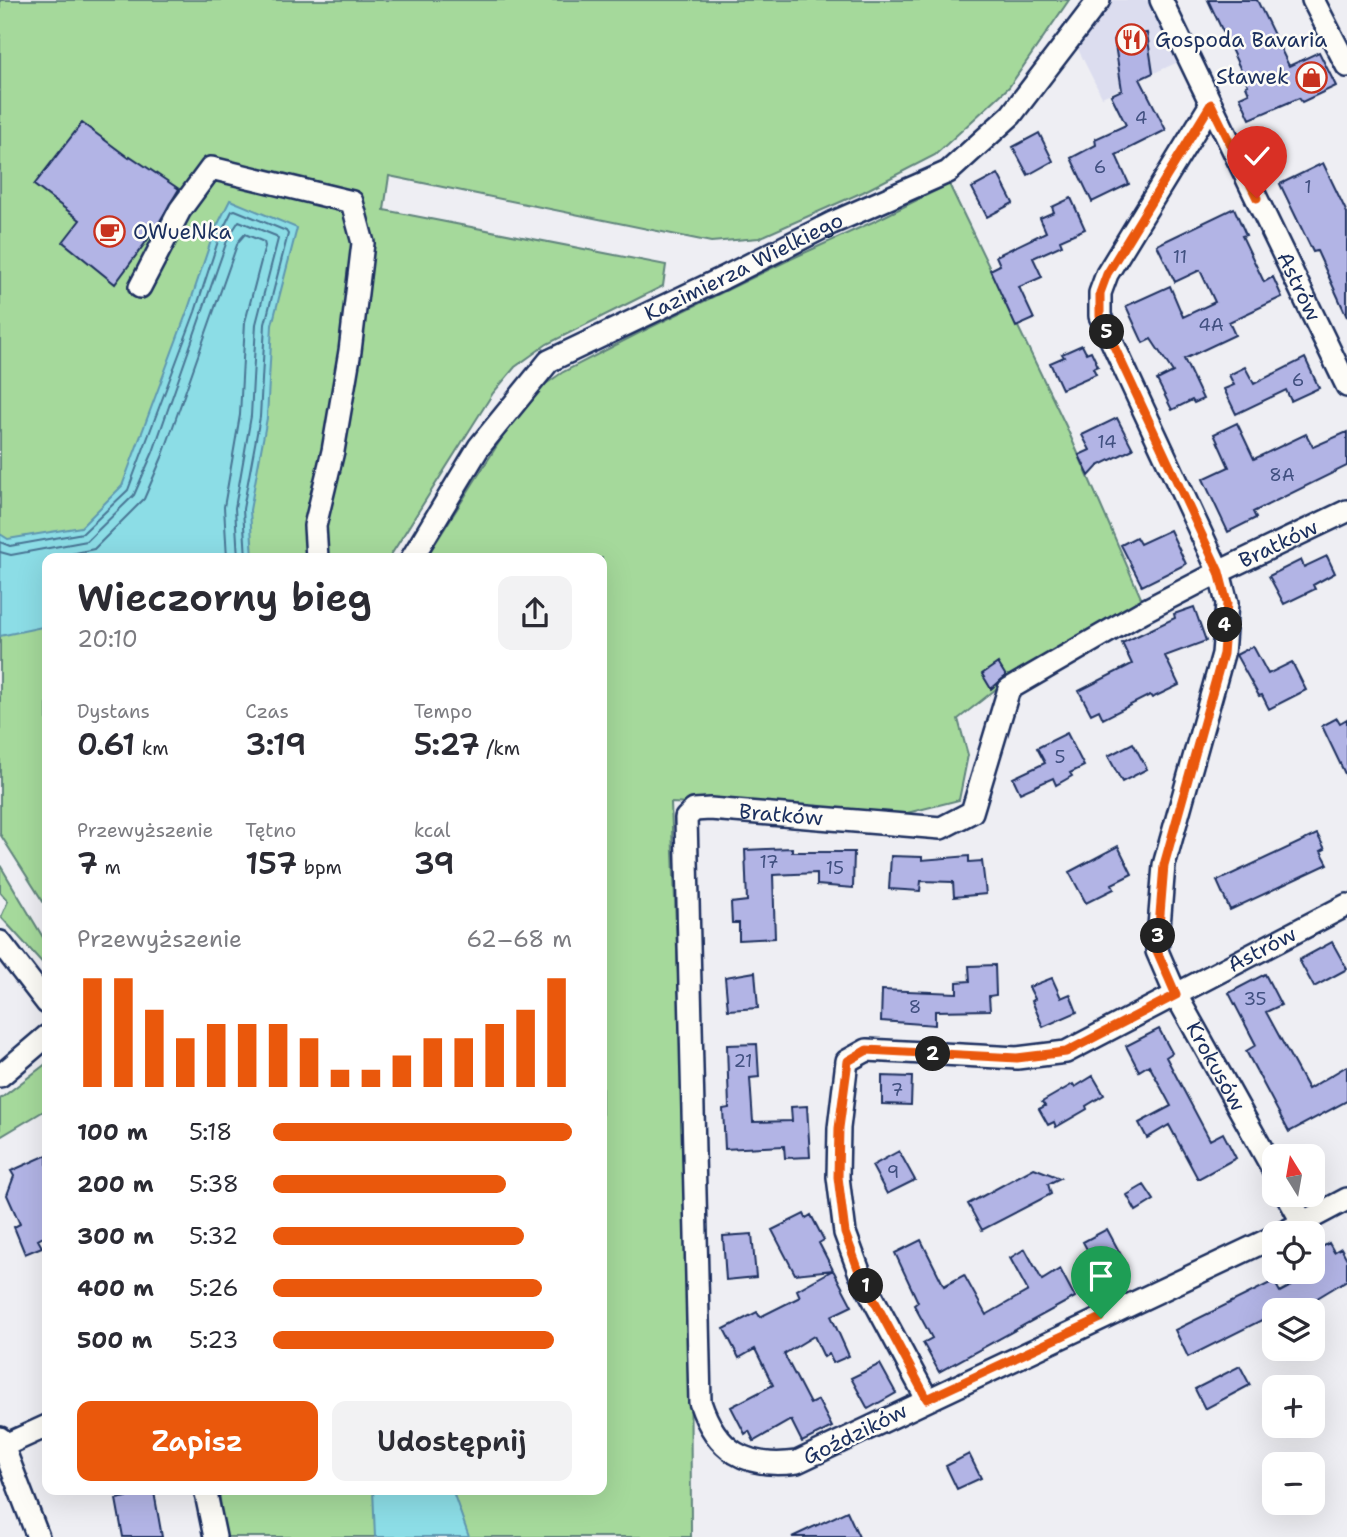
<!DOCTYPE html>
<html lang="pl">
<meta charset="utf-8">
<style>
body{margin:0;font-family:"Shantell Sans",sans-serif;background:#f2f2f3;color:#2b2b33;height:100vh;display:flex;flex-direction:column;font-size:26px;white-space:nowrap}
*{box-sizing:border-box;margin:0}
p{font-size:23px;color:#7c7c81}
.icon{flex:none;width:38px;height:38px;fill:none;stroke:currentColor;stroke-width:2;stroke-linecap:round;stroke-linejoin:round}
.map{position:relative;flex:1;overflow:hidden}
.details{position:absolute;left:42px;top:553px;width:565px;height:942px;display:flex;flex-direction:column;background:#fff;border-radius:14px;box-shadow:0 7px 28px #0002}
.details>*{flex:none}
.needle{width:46px;rotate:349deg}
.controls{position:absolute;left:1262px;top:1144px;display:grid;gap:14px}
.controls a{display:grid;place-items:center;width:63px;height:63px;border-radius:14px;background:#fff;box-shadow:0 7px 28px #0002;font-size:35px}
.pin{position:absolute;display:grid;place-items:center;width:60px;height:60px;color:#fff;margin:-72px -30px;border-radius:50% 50% 50% 0;rotate:-45deg;box-shadow:0 0 7px #0007}
.pin .icon{rotate:45deg}
.km{position:absolute;width:35px;height:35px;margin:-18px;border-radius:50%;background:#222;color:#fff;font-size:19px;line-height:35px;text-align:center}
.round{display:grid;place-items:center;flex:none;width:74px;height:74px;border-radius:14px;background:#f2f2f3}
.headline{display:flex;align-items:center;justify-content:space-between;height:119px;padding:0 35px}
h1{font-size:38px;font-weight:600;line-height:52px}
.stats{display:grid;grid-template-columns:repeat(3,1fr);gap:10px;height:119px;padding:7px 35px}
.stats div{display:grid;align-content:center}
.stats b{font-size:30px;font-weight:600}
.stats small{font-size:19px;font-weight:400}
.stats p{font-size:19px}
.chart{height:196px;padding:14px 35px}
.chart p{display:flex;justify-content:space-between}
.chart svg{width:100%;height:126px;margin-top:7px;stroke:#ea580c;stroke-width:6}
.action{display:flex;gap:14px;margin-top:auto;padding:14px 35px}
.action a{flex:1;height:80px;border-radius:14px;background:#ea580c;color:#fff;font-size:28px;font-weight:600;line-height:80px;text-align:center}
.action a+a{background:#f2f2f3;color:#2b2b33}
ul{padding:0 35px;list-style:none;font-size:23px}
li{display:grid;grid-template-columns:112px 84px 1fr;align-items:center;height:52px}
li i{height:18px;border-radius:9px;background:#ea580c}
.map>svg:first-child{display:block}
.built{fill:#dcddef}
.green{fill:#a5d99b;stroke:#60847c;stroke-width:2}
.water{fill:#8cdde6;stroke:#5f97b0;stroke-width:2}
.lines{fill:none;stroke-linecap:round;stroke-linejoin:round}
.shore{stroke:#487594;stroke-width:2}
.building{fill:#b2b4e5;stroke:#1b2f5e;stroke-width:2}
.minor-casing{stroke:#1b2f5e;stroke-width:26}
.minor{stroke:#fdfcf7;stroke-width:21}
.route-casing{stroke:#fff;stroke-width:14}
.route{stroke:#ea580c;stroke-width:9}
.labels{text-anchor:middle;dominant-baseline:central;stroke-width:5;stroke-linejoin:round;paint-order:stroke}
.number-label{font-size:18px;fill:#415080}
.poi-label{font-size:21px;fill:#1b2f5e;stroke:#fdfcf7;text-anchor:start}
.street-label{font-size:21px;fill:#1b2f5e;stroke:#fdfcf7}
</style>
<div class="map">
<svg width="1347" height="1537" viewBox="0 0 1347 1537">
<rect width="100%" height="100%" fill="#eeeef3"/>
<filter id="ink" filterUnits="userSpaceOnUse"><feTurbulence type="fractalNoise" baseFrequency=".0143" numOctaves="2"/><feDisplacementMap in="SourceGraphic" scale="14" xChannelSelector="R" yChannelSelector="G"/><feConvolveMatrix kernelMatrix="1 2 1 2 8 2 1 2 1" color-interpolation-filters="sRGB"/></filter>
<g filter="url(#ink)">
<path class="built" d="M 1110,0 L 1149,0 L 1178,62 L 1102,97 L 1077,47 Z"/>
<path class="green" d="M 0,0 L 1069,0 L 1009,87 L 935,155 L 863,192 L 759,238 L 711,242 L 389,176 L 384,210 L 666,265 L 663,286 L 547,344 L 515,367 L 493,393 L 389,558 L 47,558 L 47,908 L 0,834 Z
M 949,184 L 1066,426 L 1145,607 L 1010,678 L 958,719 L 968,755 L 959,800 L 903,814 L 671,803 L 690,1268 L 691,1537 L 224,1537 L 219,1489 L 602,1489 L 602,558 L 426,558 L 518,412 L 537,390 L 563,372 L 641,332 L 793,258 L 877,220 Z
M 0,865 L 47,944 L 47,968 L 1,917 L 8,901 L 0,892 Z
M 47,1063 L 47,1109 L 0,1137 L 0,1099 Z"/>
<path class="water" d="M 230,200 L 297,228 L 272,325 L 267,418 L 250,510 L 253,558 L 47,558 L 47,626 L 0,636 L 0,534 L 8,539 L 81,527 L 122,486 L 188,309 L 214,232 Z
M 373,1489 L 452,1489 L 469,1537 L 375,1537 Z"/>
<g class="lines">
<path class="shore" d="M 0,542 L 10,546 L 83,533 L 128,490 L 195,312 L 220,235 L 232,211 L 235,210 L 286,231 L 288,234 L 265,324 L 260,417 L 243,509 L 246,558
M 0,552 L 11,555 L 87,541 L 134,495 L 153,452 L 228,238 L 239,221 L 276,236 L 278,239 L 256,324 L 251,416 L 235,508 L 238,558
M 53,558 L 94,549 L 144,499 L 163,455 L 238,242 L 245,234 L 264,242 L 265,246 L 245,322 L 240,415 L 224,507 L 227,558"/>
</g>
<path class="building" d="M 1208,0 L 1257,0 L 1289,66 L 1319,52 L 1336,86 L 1302,102 L 1299,98 L 1250,119 L 1240,97 L 1249,93 L 1246,86 L 1248,85 Z
M 1147,33 L 1153,73 L 1140,79 L 1166,130 L 1116,155 L 1129,184 L 1092,202 L 1071,158 L 1096,145 L 1095,139 L 1126,125 L 1111,95 L 1122,90 L 1114,38 Z
M 82,123 L 129,158 L 130,156 L 179,189 L 154,231 L 115,284 L 63,242 L 80,220 L 34,185 Z
M 1039,133 L 1053,161 L 1028,175 L 1013,147 Z
M 1323,163 L 1347,213 L 1347,317 L 1317,251 L 1313,252 L 1280,184 Z
M 998,174 L 1013,203 L 987,217 L 972,188 Z
M 1071,198 L 1085,229 L 1060,240 L 1062,245 L 1033,258 L 1042,277 L 1019,287 L 1034,319 L 1016,327 L 990,270 L 1000,265 L 996,256 L 1046,232 L 1040,218 L 1054,212 L 1052,207 Z
M 1234,208 L 1246,235 L 1242,236 L 1264,282 L 1273,277 L 1282,297 L 1229,322 L 1235,335 L 1184,359 L 1203,399 L 1194,403 L 1192,400 L 1172,410 L 1157,380 L 1173,372 L 1151,339 L 1143,343 L 1126,306 L 1170,286 L 1183,317 L 1215,302 L 1200,270 L 1175,282 L 1157,245 Z
M 1082,345 L 1086,353 L 1091,351 L 1098,366 L 1093,368 L 1096,374 L 1062,389 L 1050,363 L 1064,357 L 1062,354 Z
M 1305,358 L 1319,388 L 1291,401 L 1286,390 L 1236,414 L 1224,389 L 1234,385 L 1229,375 L 1245,367 L 1254,384 Z
M 1117,418 L 1133,449 L 1098,466 L 1089,476 L 1079,455 L 1090,450 L 1082,435 Z
M 1237,423 L 1254,459 L 1306,434 L 1313,447 L 1347,432 L 1347,466 L 1253,512 L 1256,518 L 1228,532 L 1203,479 L 1229,467 L 1214,434 Z
M 1170,530 L 1186,564 L 1142,586 L 1121,545 L 1136,537 L 1140,544 Z
M 1327,556 L 1335,573 L 1313,585 L 1315,589 L 1284,604 L 1269,576 L 1301,560 L 1304,567 Z
M 1194,607 L 1206,641 L 1165,656 L 1179,685 L 1152,698 L 1150,695 L 1103,719 L 1099,710 L 1091,714 L 1079,691 L 1132,664 L 1122,643 L 1175,618 L 1174,614 Z
M 1253,646 L 1268,674 L 1292,662 L 1306,690 L 1269,709 L 1262,695 L 1259,696 L 1236,655 Z
M 998,663 L 1006,676 L 991,689 L 982,674 Z
M 1337,718 L 1340,723 L 1347,719 L 1347,778 L 1322,726 Z
M 1067,733 L 1084,766 L 1070,773 L 1072,776 L 1056,785 L 1053,778 L 1020,793 L 1013,778 L 1045,763 L 1037,748 Z
M 1133,743 L 1147,769 L 1122,782 L 1108,756 Z
M 1317,834 L 1325,849 L 1321,851 L 1328,864 L 1230,910 L 1217,881 Z
M 1118,846 L 1132,874 L 1112,884 L 1114,889 L 1086,903 L 1069,872 Z
M 792,848 L 792,852 L 854,852 L 853,888 L 817,885 L 817,873 L 773,875 L 775,938 L 739,940 L 739,923 L 732,923 L 731,903 L 747,901 L 745,850 Z
M 891,856 L 922,857 L 922,860 L 969,856 L 969,862 L 982,861 L 986,894 L 954,897 L 953,882 L 921,881 L 920,891 L 889,889 Z
M 1332,942 L 1347,969 L 1314,987 L 1299,960 Z
M 995,965 L 996,995 L 989,996 L 990,1010 L 935,1011 L 935,1025 L 881,1021 L 882,990 L 957,993 L 957,982 L 970,981 L 969,966 Z
M 755,972 L 758,1008 L 728,1010 L 725,977 Z
M 1265,974 L 1281,1005 L 1266,1012 L 1308,1089 L 1347,1066 L 1347,1101 L 1289,1132 L 1246,1051 L 1256,1045 L 1229,993 Z
M 1052,978 L 1061,998 L 1070,994 L 1077,1012 L 1043,1027 L 1032,1001 L 1035,999 L 1029,987 Z
M 1159,1029 L 1172,1053 L 1166,1057 L 1210,1140 L 1223,1133 L 1236,1158 L 1198,1179 L 1169,1125 L 1147,1138 L 1139,1123 L 1171,1106 L 1149,1065 L 1139,1071 L 1126,1046 Z
M 757,1044 L 759,1077 L 750,1078 L 753,1122 L 792,1121 L 791,1107 L 807,1106 L 810,1157 L 785,1158 L 784,1146 L 725,1149 L 723,1109 L 729,1108 L 727,1045 Z
M 882,1076 L 912,1077 L 911,1105 L 882,1104 Z
M 1093,1076 L 1104,1095 L 1086,1106 L 1087,1109 L 1056,1127 L 1054,1122 L 1048,1125 L 1039,1109 L 1045,1106 L 1042,1102 L 1073,1084 L 1075,1087 Z
M 899,1151 L 915,1180 L 887,1194 L 872,1166 Z
M 47,1155 L 47,1235 L 38,1240 L 42,1247 L 25,1254 L 14,1227 L 20,1224 L 7,1195 L 14,1176 L 11,1171 Z
M 1034,1168 L 1060,1178 L 1048,1184 L 1051,1194 L 982,1230 L 968,1204 Z
M 1144,1185 L 1154,1200 L 1136,1211 L 1127,1195 Z
M 804,1214 L 806,1218 L 811,1215 L 824,1240 L 819,1243 L 833,1270 L 795,1274 L 772,1230 Z
M 1107,1229 L 1127,1266 L 1103,1279 L 1083,1242 Z
M 752,1234 L 756,1277 L 726,1280 L 723,1236 Z
M 921,1240 L 944,1286 L 964,1275 L 986,1315 L 1028,1291 L 1010,1258 L 1025,1249 L 1042,1280 L 1060,1269 L 1075,1297 L 939,1372 L 923,1343 L 932,1338 L 914,1305 L 918,1302 L 895,1253 Z
M 1329,1243 L 1334,1252 L 1341,1248 L 1347,1259 L 1347,1280 L 1314,1300 L 1320,1311 L 1290,1311 L 1288,1307 L 1274,1311 L 1274,1314 L 1188,1357 L 1175,1330 L 1274,1281 L 1280,1292 L 1312,1275 L 1312,1264 L 1319,1261 L 1314,1252 Z
M 833,1270 L 852,1306 L 831,1316 L 849,1356 L 833,1363 L 829,1354 L 824,1357 L 814,1336 L 784,1354 L 810,1404 L 818,1400 L 832,1427 L 802,1442 L 791,1420 L 754,1441 L 749,1431 L 745,1434 L 731,1407 L 773,1385 L 755,1349 L 739,1358 L 724,1329 L 757,1312 L 760,1317 L 800,1297 L 797,1290 Z
M 880,1364 L 896,1393 L 868,1409 L 851,1378 Z
M 1240,1366 L 1250,1385 L 1205,1409 L 1195,1389 Z
M 969,1454 L 981,1478 L 957,1489 L 946,1466 Z
M 154,1492 L 162,1537 L 123,1537 L 116,1499 Z
M 847,1511 L 859,1537 L 792,1537 Z"/>
<g class="lines">
<defs>
<g id="minor">
<path id="s1" d="M 1161,0 L 1347,386"/>
<path d="M 1313,0 L 1347,66"/>
<path id="s2" d="M 1211,104 L 1107,274 L 1100,293 L 1100,316 L 1219,572 L 1227,603 L 1223,654 L 1164,865 L 1157,951 L 1176,995 L 1274,1171"/>
<path d="M 140,287 L 180,210 L 211,168 L 352,202 L 363,243 L 350,351 L 333,451 L 315,526 L 317,558"/>
<path id="s3" d="M 412,558 L 479,447 L 549,361 L 723,278 L 832,223 L 948,172 L 1011,115 L 1099,0"/>
<path d="M 0,942 L 47,1003"/>
<path d="M 0,1076 L 47,1036"/>
<path d="M 1287,1195 L 1303,1223"/>
<path d="M 1281,1234 L 1347,1199"/>
<path id="s4" d="M 1274,1237 L 797,1462 C 746,1469 716,1451 700,1402 L 686,818 L 694,810 L 710,809 L 941,828 L 972,812 L 1009,689 L 1142,612 L 1219,572 L 1347,511"/>
<path id="s5" d="M 927,1399 L 860,1274 L 845,1233 L 838,1177 L 839,1128 L 847,1061 L 867,1050 L 1017,1058 L 1066,1052 L 1347,905"/>
<path d="M 0,1438 L 38,1537"/>
<path d="M 3,1446 L 47,1426"/>
<path d="M 205,1489 L 215,1537"/>
</g>
</defs>
<use href="#minor" class="minor-casing"/>
<use href="#minor" class="minor"/>
</g>
</g>
<g class="lines" filter="url(#ink)">
<defs>
<path id="route" d="M 1101,1318 L 927,1399 L 860,1274 L 845,1233 L 838,1177 L 839,1128 L 848,1061 L 867,1050 L 1017,1058 L 1066,1052 L 1176,995 L 1157,951 L 1164,865 L 1223,654 L 1227,603 L 1219,572 L 1100,316 L 1100,293 L 1107,274 L 1211,104 L 1257,198"/>
</defs>
<use href="#route" class="route-casing"/>
<use href="#route" class="route"/>
</g>
<defs>
<symbol id="restaurant-ring" viewBox="-11 -11 22 22"><circle r="9.5" fill="#fdfcf7" stroke="#c8321e" stroke-width="1.5"/><path d="M-5-6h1v4h1v-4h1v4h1v-4h1v5L-1.5 .5V6h-2V.5L-5-1ZM5-6V6H3V1.5H1.5Q1.5-4 5-6Z" fill="#c8321e"/></symbol>
<symbol id="shop-ring" viewBox="-11 -11 22 22"><circle r="9.5" fill="#fdfcf7" stroke="#c8321e" stroke-width="1.5"/><path d="M-5-2.5h2.3a2.7 3.5 0 0 1 5.4 0H5L5.5 6h-11ZM-1.5-2.5h3a1.5 2.3 0 0 0-3 0Z" fill="#c8321e"/></symbol>
<symbol id="cafe-ring" viewBox="-11 -11 22 22"><circle r="9.5" fill="#fdfcf7" stroke="#c8321e" stroke-width="1.5"/><path d="M-5.5-4.5H6V0H3Q3 3.5 0 3.5H-2.5Q-5.5 3.5-5.5 0ZM3-3.2v2h1.7v-2ZM-6 4.5H4V6H-6Z" fill="#c8321e"/></symbol>
</defs>
<g fill-rule="evenodd">
<use href="#restaurant-ring" x="1114" y="22" width="35" height="35"/>
<use href="#shop-ring" x="1294" y="60" width="35" height="35"/>
<use href="#cafe-ring" x="92" y="214" width="35" height="35"/>
</g>
<g class="labels">
<g class="number-label">
<text x="1141" y="118">4</text>
<text x="1100" y="167">6</text>
<text x="1308" y="187">1</text>
<text x="1180" y="257">11</text>
<text x="1211" y="325">4A</text>
<text x="1298" y="380">6</text>
<text x="1107" y="442">14</text>
<text x="1282" y="475">8A</text>
<text x="1060" y="757">5</text>
<text x="769" y="862">17</text>
<text x="835" y="868">15</text>
<text x="1255" y="999">35</text>
<text x="915" y="1007">8</text>
<text x="743" y="1061">21</text>
<text x="897" y="1090">7</text>
<text x="893" y="1172">9</text>
</g>
<g class="poi-label">
<text x="1155" y="40">Gospoda Bavaria</text>
<text x="1289" y="77" text-anchor="end">Sławek</text>
<text x="133" y="232">OWueNka</text>
</g>
<g class="street-label">
<text stroke="none"><textPath href="#s3" startOffset="457">Kazimierza Wielkiego</textPath></text>
<text stroke="none"><textPath href="#s1" startOffset="318">Astrów</textPath></text>
<text stroke="none"><textPath href="#s4" startOffset="1967">Bratków</textPath></text>
<text stroke="none"><textPath href="#s4" startOffset="1337">Bratków</textPath></text>
<text stroke="none"><textPath href="#s5" startOffset="802">Astrów</textPath></text>
<text stroke="none"><textPath href="#s2" startOffset="1043">Krokusów</textPath></text>
<text transform="translate(855 1434) rotate(-26)">Goździków</text>
</g>
</g>
</svg>
<div class="controls">
<a><svg class="needle" viewBox="-14 -14 28 28"><path d="M0-13l5 13h-10z" fill="#e53935"/><path d="M0 13l5-13h-10z" fill="#7c7c81"/></svg></a>
<a><svg class="icon" aria-label="locate" viewBox="0 0 24 24"><circle cx="12" cy="12" r="6"/><path d="M12 2v4M12 18v4M2 12h4M18 12h4"/></svg></a>
<a><svg class="icon" aria-label="layers" viewBox="0 0 24 24"><path d="M12 4l9 5-9 5-9-5zM3 14l9 5 9-5"/></svg></a>
<a>+</a>
<a>−</a>
</div>
<div class="pin" style="left:1101px;top:1318px;background:#1e9e55"><svg class="icon" aria-label="arrive" viewBox="0 0 24 24"><path d="M6 21V4h12l-3 4 3 4H6"/></svg></div>
<div class="pin" style="left:1257px;top:198px;background:#d93025"><svg class="icon" aria-label="check" viewBox="0 0 24 24"><path d="M5 12l5 5 9-10"/></svg></div>
<b class="km" style="left:866px;top:1286px">1</b>
<b class="km" style="left:933px;top:1054px">2</b>
<b class="km" style="left:1158px;top:936px">3</b>
<b class="km" style="left:1225px;top:625px">4</b>
<b class="km" style="left:1107px;top:332px">5</b>
<section class="details">
<div class="headline"><div><h1>Wieczorny bieg</h1><p>20:10</p></div><a class="round"><svg class="icon" aria-label="share" viewBox="0 0 24 24"><path d="M12 15V3M7 8l5-5 5 5M5 13v7h14v-7"/></svg></a></div>
<div class="stats">
<div><p>Dystans</p><b>0.61<small> km</small></b></div>
<div><p>Czas</p><b>3:19</b></div>
<div><p>Tempo</p><b>5:27<small> /km</small></b></div>
</div>
<div class="stats">
<div><p>Przewyższenie</p><b>7<small> m</small></b></div>
<div><p>Tętno</p><b>157<small> bpm</small></b></div>
<div><p>kcal</p><b>39</b></div>
</div>
<div class="chart"><p><span>Przewyższenie</span>62–68 m</p>
<svg viewBox="0 0 160 44" preserveAspectRatio="none"><path d="M5 44V6M15 44V6M25 44V17M35 44V27M45 44V22M55 44V22M65 44V22M75 44V27M85 44V38M95 44V38M105 44V33M115 44V27M125 44V27M135 44V22M145 44V17M155 44V6"/></svg>
</div>
<ul>
<li><b>100 m</b>5:18<i style="width:100%"></i></li>
<li><b>200 m</b>5:38<i style="width:78%"></i></li>
<li><b>300 m</b>5:32<i style="width:84%"></i></li>
<li><b>400 m</b>5:26<i style="width:90%"></i></li>
<li><b>500 m</b>5:23<i style="width:94%"></i></li>
</ul>
<div class="action"><a>Zapisz</a><a>Udostępnij</a></div>
</section>
</div>
